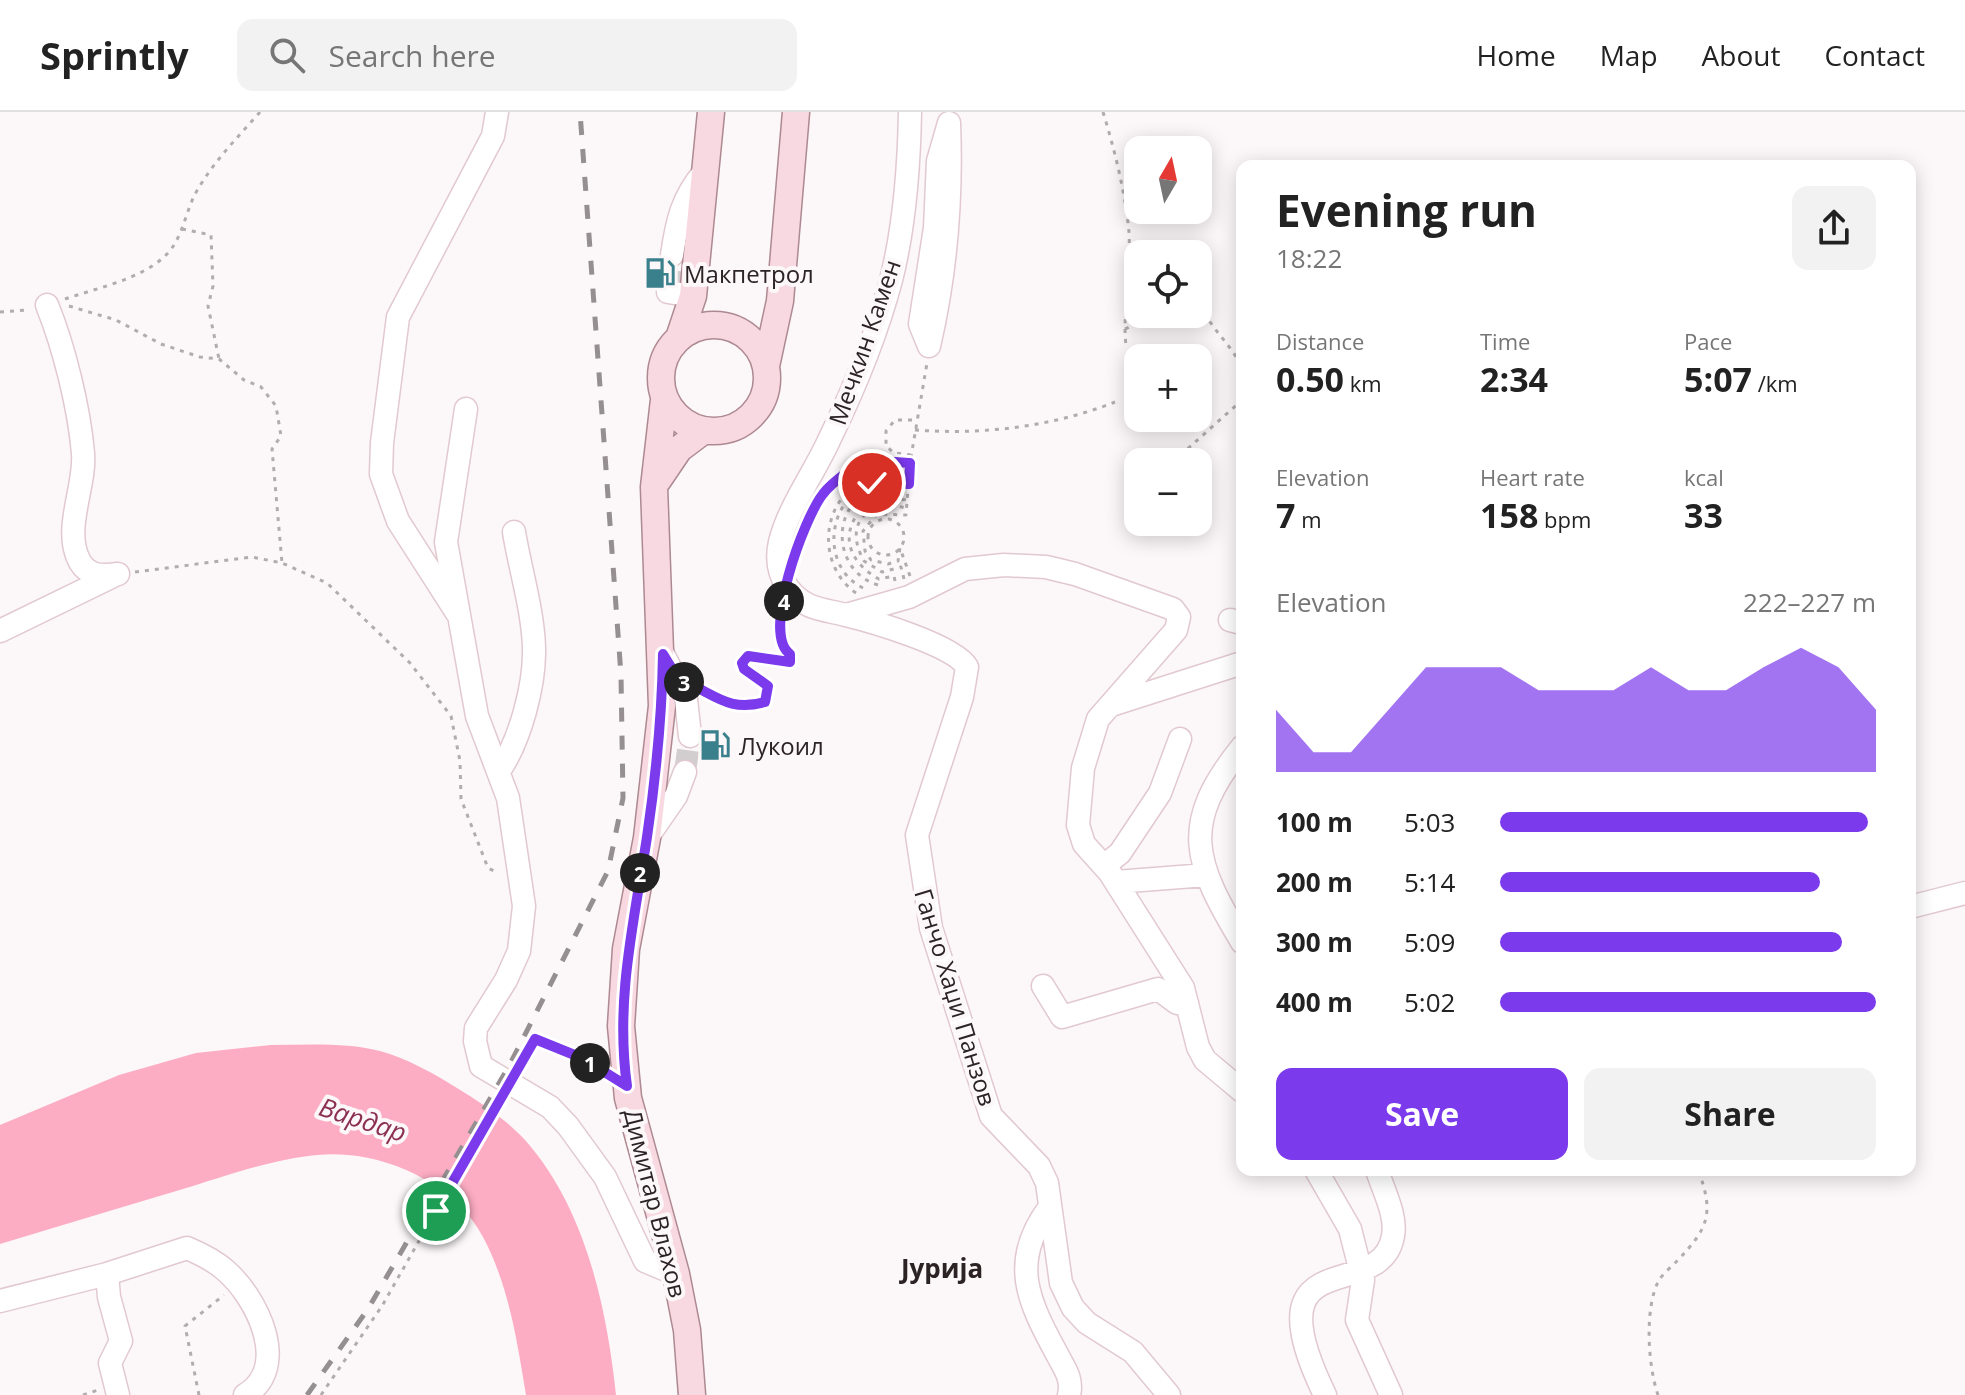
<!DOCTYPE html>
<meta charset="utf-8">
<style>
body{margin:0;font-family:"Open Sans",sans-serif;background:#f2f2f2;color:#222;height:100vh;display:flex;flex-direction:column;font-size:30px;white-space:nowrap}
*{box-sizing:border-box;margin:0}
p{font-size:26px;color:#767676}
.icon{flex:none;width:44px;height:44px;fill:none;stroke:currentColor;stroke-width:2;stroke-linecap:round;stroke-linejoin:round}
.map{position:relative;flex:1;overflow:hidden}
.details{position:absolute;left:1236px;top:48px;width:680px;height:1016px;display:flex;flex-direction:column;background:#fff;border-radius:16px;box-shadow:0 4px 20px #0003}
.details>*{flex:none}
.needle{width:52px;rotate:9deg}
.controls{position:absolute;left:1124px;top:24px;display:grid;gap:16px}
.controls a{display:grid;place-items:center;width:88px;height:88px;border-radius:16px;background:#fff;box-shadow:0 4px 20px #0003;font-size:40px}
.pin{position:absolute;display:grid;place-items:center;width:68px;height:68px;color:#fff;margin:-34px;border:4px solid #fff;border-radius:50%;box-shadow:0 2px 8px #0007}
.km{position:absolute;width:40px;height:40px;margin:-20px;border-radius:50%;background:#222;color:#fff;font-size:22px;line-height:40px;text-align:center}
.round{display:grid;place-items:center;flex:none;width:84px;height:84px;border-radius:16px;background:#f2f2f2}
.headline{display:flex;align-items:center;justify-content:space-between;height:136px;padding:0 40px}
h1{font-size:44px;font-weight:700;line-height:60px}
.metrics{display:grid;grid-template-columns:repeat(3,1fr);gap:12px;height:136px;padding:8px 40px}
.metrics div{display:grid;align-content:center}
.metrics b{font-size:34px;font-weight:700}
.metrics small{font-size:22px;font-weight:400}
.metrics p{font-size:22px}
.chart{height:224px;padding:16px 40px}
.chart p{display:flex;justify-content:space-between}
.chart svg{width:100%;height:144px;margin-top:8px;fill:#7c3aed;opacity:.7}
.primary-button{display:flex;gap:16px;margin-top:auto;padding:16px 40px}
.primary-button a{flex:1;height:92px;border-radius:16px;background:#7c3aed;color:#fff;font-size:32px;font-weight:700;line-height:92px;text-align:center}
.primary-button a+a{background:#f2f2f2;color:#222}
ul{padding:0 40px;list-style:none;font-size:26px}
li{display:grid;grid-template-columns:128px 96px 1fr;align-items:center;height:60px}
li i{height:20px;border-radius:10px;background:#7c3aed}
header{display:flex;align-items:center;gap:48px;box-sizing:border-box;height:112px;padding:0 40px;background:#fff;border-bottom:2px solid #e0e0e0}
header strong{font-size:38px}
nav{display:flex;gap:44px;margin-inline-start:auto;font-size:28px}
.search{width:560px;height:72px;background:#f2f2f2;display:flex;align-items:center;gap:20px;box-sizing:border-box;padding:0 28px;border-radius:16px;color:#767676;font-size:30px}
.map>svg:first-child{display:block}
.water{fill:#fdadc3}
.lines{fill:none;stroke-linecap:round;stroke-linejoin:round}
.minor-tunnel{stroke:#d2cdcf;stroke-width:22;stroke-dasharray:22 11;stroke-linecap:butt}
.minor-casing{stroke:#e1c9cf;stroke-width:25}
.major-casing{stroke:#ad8992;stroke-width:29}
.path{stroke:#b2acae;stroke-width:3;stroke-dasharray:4 6;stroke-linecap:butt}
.minor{stroke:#fff;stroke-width:22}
.major{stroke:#f8d9e1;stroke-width:26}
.rail{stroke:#968f91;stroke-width:5;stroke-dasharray:14 14;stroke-linecap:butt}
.path-bridge{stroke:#b2acae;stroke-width:3;stroke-dasharray:4 6;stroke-linecap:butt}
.route-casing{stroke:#fff;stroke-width:16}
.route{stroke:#7c3aed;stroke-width:10}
.labels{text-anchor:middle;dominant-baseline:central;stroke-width:8;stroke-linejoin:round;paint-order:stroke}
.poi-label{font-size:24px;fill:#2c2325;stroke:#fcf7f9;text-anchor:start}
.street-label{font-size:24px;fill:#2c2325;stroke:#fcf7f9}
.water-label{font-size:26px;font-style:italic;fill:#8c3052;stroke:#fcf7f9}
.neighbourhood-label{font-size:26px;font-weight:bold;fill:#2c2325;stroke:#fcf7f9}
</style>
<header>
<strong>Sprintly</strong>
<div class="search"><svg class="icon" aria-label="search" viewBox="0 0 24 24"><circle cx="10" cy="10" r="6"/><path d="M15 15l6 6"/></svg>Search here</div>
<nav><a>Home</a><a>Map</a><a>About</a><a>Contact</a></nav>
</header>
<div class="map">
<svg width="1965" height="1283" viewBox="0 0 1965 1283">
<rect width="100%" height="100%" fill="#fcf7f9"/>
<path class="water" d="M 271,933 C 307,933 345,930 380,939 C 406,946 435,962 457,976 C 481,991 506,1007 525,1028 C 585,1095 607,1196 616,1283 L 526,1283 C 517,1229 509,1174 483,1125 C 459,1078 399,1047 348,1043 C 301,1038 237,1060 193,1074 C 128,1093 64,1113 0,1132 L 0,1013 L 119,963 L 196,941 Z"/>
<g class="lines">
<path class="minor-tunnel" d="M 668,180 L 672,143
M 685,660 L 690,624"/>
<defs>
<path id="minor" d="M 910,0 C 909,57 905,113 891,168 C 877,221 854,277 830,326 C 815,360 789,394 780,430 C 776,447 778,461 788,476 C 803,497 822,497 846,503 C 871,509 954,533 967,555 L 962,585 L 917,723 L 931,816 L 991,1004 L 1039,1054 L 1047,1071 L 1061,1171 L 1073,1196 L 1087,1211 L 1133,1240 L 1169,1283
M 949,11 C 952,86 946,161 929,234 L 920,212 L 935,116 L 938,49 Z
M 672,143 C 677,109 682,86 704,60
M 668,180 L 693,184
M 47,193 C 64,235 79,295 83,341 C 86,375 62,418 80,450 C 89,465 103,464 118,462
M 466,297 L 446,430 L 477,604 L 508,686 L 524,794 L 519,839 L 506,868 L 476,916 L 475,929 L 481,954 L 550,995 L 568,1014 L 605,1065 L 645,1149 L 676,1162
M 457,501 L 398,409 L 381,362 L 382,331 L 398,205 L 493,24 L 497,0
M 846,503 L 909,485 L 965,457 L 1004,453 L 1046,455 L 1075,462 L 1173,497 L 1179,505 L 1176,518 L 1098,607 L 1083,656 L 1078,713 L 1084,732 L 1110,761 L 1183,876 L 1198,935 L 1205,948 L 1242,979
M 1230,508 L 1242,511
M 0,519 L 113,464
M 663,542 L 686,587 L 690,624
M 1111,593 L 1242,551
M 1242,635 C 1179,713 1194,750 1242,830
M 499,659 C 520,629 535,573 534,536 C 533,498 520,457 514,420
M 647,726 L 676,684 L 685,660
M 1104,754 L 1120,741 L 1160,681 L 1180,627
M 1116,770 L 1206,763
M 1910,795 L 1965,781
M 1043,874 L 1062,905 L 1158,877 L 1177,891 L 1187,891
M 1316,1058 L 1350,1117 L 1363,1168 L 1357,1208 L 1391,1283
M 1049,1096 C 1009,1150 1028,1189 1057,1242 C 1064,1256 1073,1266 1069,1283
M 107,1162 L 187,1136 C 201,1142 214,1148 225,1158 C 256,1184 292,1255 245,1283
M 0,1189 L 107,1162 L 109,1185 L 121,1229 L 110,1251 L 118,1283
M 1325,1283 C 1248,1124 1381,1194 1393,1124 C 1397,1103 1383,1078 1377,1058"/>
<path id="major" d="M661 266a53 53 0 1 1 106 0a53 53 0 1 1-106 0Z
M 679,226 L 693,184 L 711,0
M 766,254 L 780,189 L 796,0
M 664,288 L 654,375 L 662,594 L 647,726 L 626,837 L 621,914 L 628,986 L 676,1162 L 687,1218 L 692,1283
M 658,368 L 679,337 L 703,319"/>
</defs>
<use href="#minor" class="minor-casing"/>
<use href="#major" class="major-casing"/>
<path class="path" d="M 1103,0 C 1115,39 1125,80 1129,120 C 1131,147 1121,221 1127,236
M 182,117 L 211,123 L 213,174 L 208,194 L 219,247
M 1198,182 C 1206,216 1229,227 1242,256
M 65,187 C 97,176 142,167 166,143 C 184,125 185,98 198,77 C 215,48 238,25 260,0
M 69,194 L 116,208 L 161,232 L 200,245 L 219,247 L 244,268 L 261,275 L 276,294 L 281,324 L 272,337 L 282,451
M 0,200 L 27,198
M 1125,217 L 1144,209 L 1159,211 L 1167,202
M 915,318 C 982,323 1052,315 1115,290
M 911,343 L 894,341 L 886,334 L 886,319 L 895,308 L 918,308
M 1173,350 L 1242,288
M 1134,379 L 1138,377
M 824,380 C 856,352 868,347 910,351
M868 425a18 18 0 1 1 36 0a18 18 0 1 1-36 0Z
M 135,460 L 252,445 L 282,451 L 327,471 L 410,551 L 451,604 L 460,649 L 461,687 L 488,756 L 498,761
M 910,464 L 900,436 L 898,449 L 888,452 L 871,448 L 865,439 L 863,419 L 877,402 L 906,403 L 910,351 L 927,251
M 904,467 L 901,455 L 882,460 L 864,449 C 843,412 867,387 906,396
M 895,469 L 894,464 L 879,467 C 841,446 839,410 875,386 L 908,388
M 878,473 C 828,458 831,381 883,378 C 891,377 901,381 908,383
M 863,476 C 820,455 826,387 872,371 C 884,367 897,370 909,372
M 856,481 C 816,453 820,388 866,367 C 878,361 896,365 910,366
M 705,581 L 726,592 L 765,590 L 768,574 L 744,557 L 742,551 L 748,544 L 790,550 L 790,542 C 775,532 776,511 781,495
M 519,955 L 535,927 L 582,946 L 603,960
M 83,1283 L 98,1278
M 199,1283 L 185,1214 L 224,1183
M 321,1283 L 382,1194 L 436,1099
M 1658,1283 C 1648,1254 1644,1196 1659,1168 C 1663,1162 1671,1155 1676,1150 C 1708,1117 1715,1102 1698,1058"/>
<use href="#minor" class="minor"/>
<use href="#major" class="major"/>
<path class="rail" d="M 307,1283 L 368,1197 L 509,954 L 608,759 L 623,686 L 621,563 L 580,0"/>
<path class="path-bridge" d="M 436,1099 L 517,960"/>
</g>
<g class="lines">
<defs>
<path id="route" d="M 436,1099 L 535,927 L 582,946 L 627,974 C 615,888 634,810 647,725 C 656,664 662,603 663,542 L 679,568 C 713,579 725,601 765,590 L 768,574 L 744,557 L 742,551 L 748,544 L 790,550 L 790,542 C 761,522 804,406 823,382 C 828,375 838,367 846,361 C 866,347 886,349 910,351 L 909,372 L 872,371"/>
</defs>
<use href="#route" class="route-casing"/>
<use href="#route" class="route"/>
</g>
<defs>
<symbol id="fuel-bare" viewBox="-9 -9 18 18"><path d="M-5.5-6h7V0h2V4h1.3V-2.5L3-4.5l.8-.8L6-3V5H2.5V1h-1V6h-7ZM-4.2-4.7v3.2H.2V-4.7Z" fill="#397f8c" stroke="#fcf7f9" stroke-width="2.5" paint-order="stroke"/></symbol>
</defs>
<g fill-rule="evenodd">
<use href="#fuel-bare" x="638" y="139" width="44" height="44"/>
<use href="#fuel-bare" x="693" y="611" width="44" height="44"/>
</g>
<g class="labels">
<g class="poi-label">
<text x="684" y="161">Макпетрол</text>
<text x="739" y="633">Лукоил</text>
</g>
<g class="street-label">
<text transform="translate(864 230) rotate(-71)">Мечкин Камен</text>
<text transform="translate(956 885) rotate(73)">Ганчо Хаџи Панзов</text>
<text transform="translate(656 1091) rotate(76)">Димитар Влахов</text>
</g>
<g class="water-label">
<text transform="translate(363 1007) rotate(18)">Вардар</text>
</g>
<g class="neighbourhood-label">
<text x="942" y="1156">Јурија</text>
</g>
</g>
</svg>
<div class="controls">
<a><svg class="needle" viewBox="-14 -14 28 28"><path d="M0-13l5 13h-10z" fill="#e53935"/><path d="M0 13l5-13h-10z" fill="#767676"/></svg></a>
<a><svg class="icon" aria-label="locate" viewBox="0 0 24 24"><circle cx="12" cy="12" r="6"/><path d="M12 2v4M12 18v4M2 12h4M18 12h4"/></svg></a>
<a>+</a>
<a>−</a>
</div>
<div class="pin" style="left:436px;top:1099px;background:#1e9e55"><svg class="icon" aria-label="arrive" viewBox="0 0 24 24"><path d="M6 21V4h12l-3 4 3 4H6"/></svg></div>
<div class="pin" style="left:872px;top:371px;background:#d93025"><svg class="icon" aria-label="check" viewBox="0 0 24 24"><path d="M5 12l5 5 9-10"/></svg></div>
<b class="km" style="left:590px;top:951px">1</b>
<b class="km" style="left:640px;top:761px">2</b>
<b class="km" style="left:684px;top:570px">3</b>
<b class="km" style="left:784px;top:489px">4</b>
<section class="details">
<div class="headline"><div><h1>Evening run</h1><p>18:22</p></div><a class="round"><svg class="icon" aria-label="share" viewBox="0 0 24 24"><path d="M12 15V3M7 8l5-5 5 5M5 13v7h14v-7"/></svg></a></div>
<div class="metrics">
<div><p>Distance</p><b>0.50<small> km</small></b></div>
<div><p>Time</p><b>2:34</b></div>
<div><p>Pace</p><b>5:07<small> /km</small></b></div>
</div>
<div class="metrics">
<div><p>Elevation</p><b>7<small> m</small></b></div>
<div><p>Heart rate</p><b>158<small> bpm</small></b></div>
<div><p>kcal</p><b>33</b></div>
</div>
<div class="chart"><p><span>Elevation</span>222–227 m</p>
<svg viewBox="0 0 160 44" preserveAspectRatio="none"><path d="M0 44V25L10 38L20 38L30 25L40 12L50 12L60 12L70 19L80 19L90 19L100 12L110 19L120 19L130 12L140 6L150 12L160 25V44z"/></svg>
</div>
<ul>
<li><b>100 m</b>5:03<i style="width:98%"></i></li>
<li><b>200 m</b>5:14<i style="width:85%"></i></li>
<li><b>300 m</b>5:09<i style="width:91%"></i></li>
<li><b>400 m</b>5:02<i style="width:100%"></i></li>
</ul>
<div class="primary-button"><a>Save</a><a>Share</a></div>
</section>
</div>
